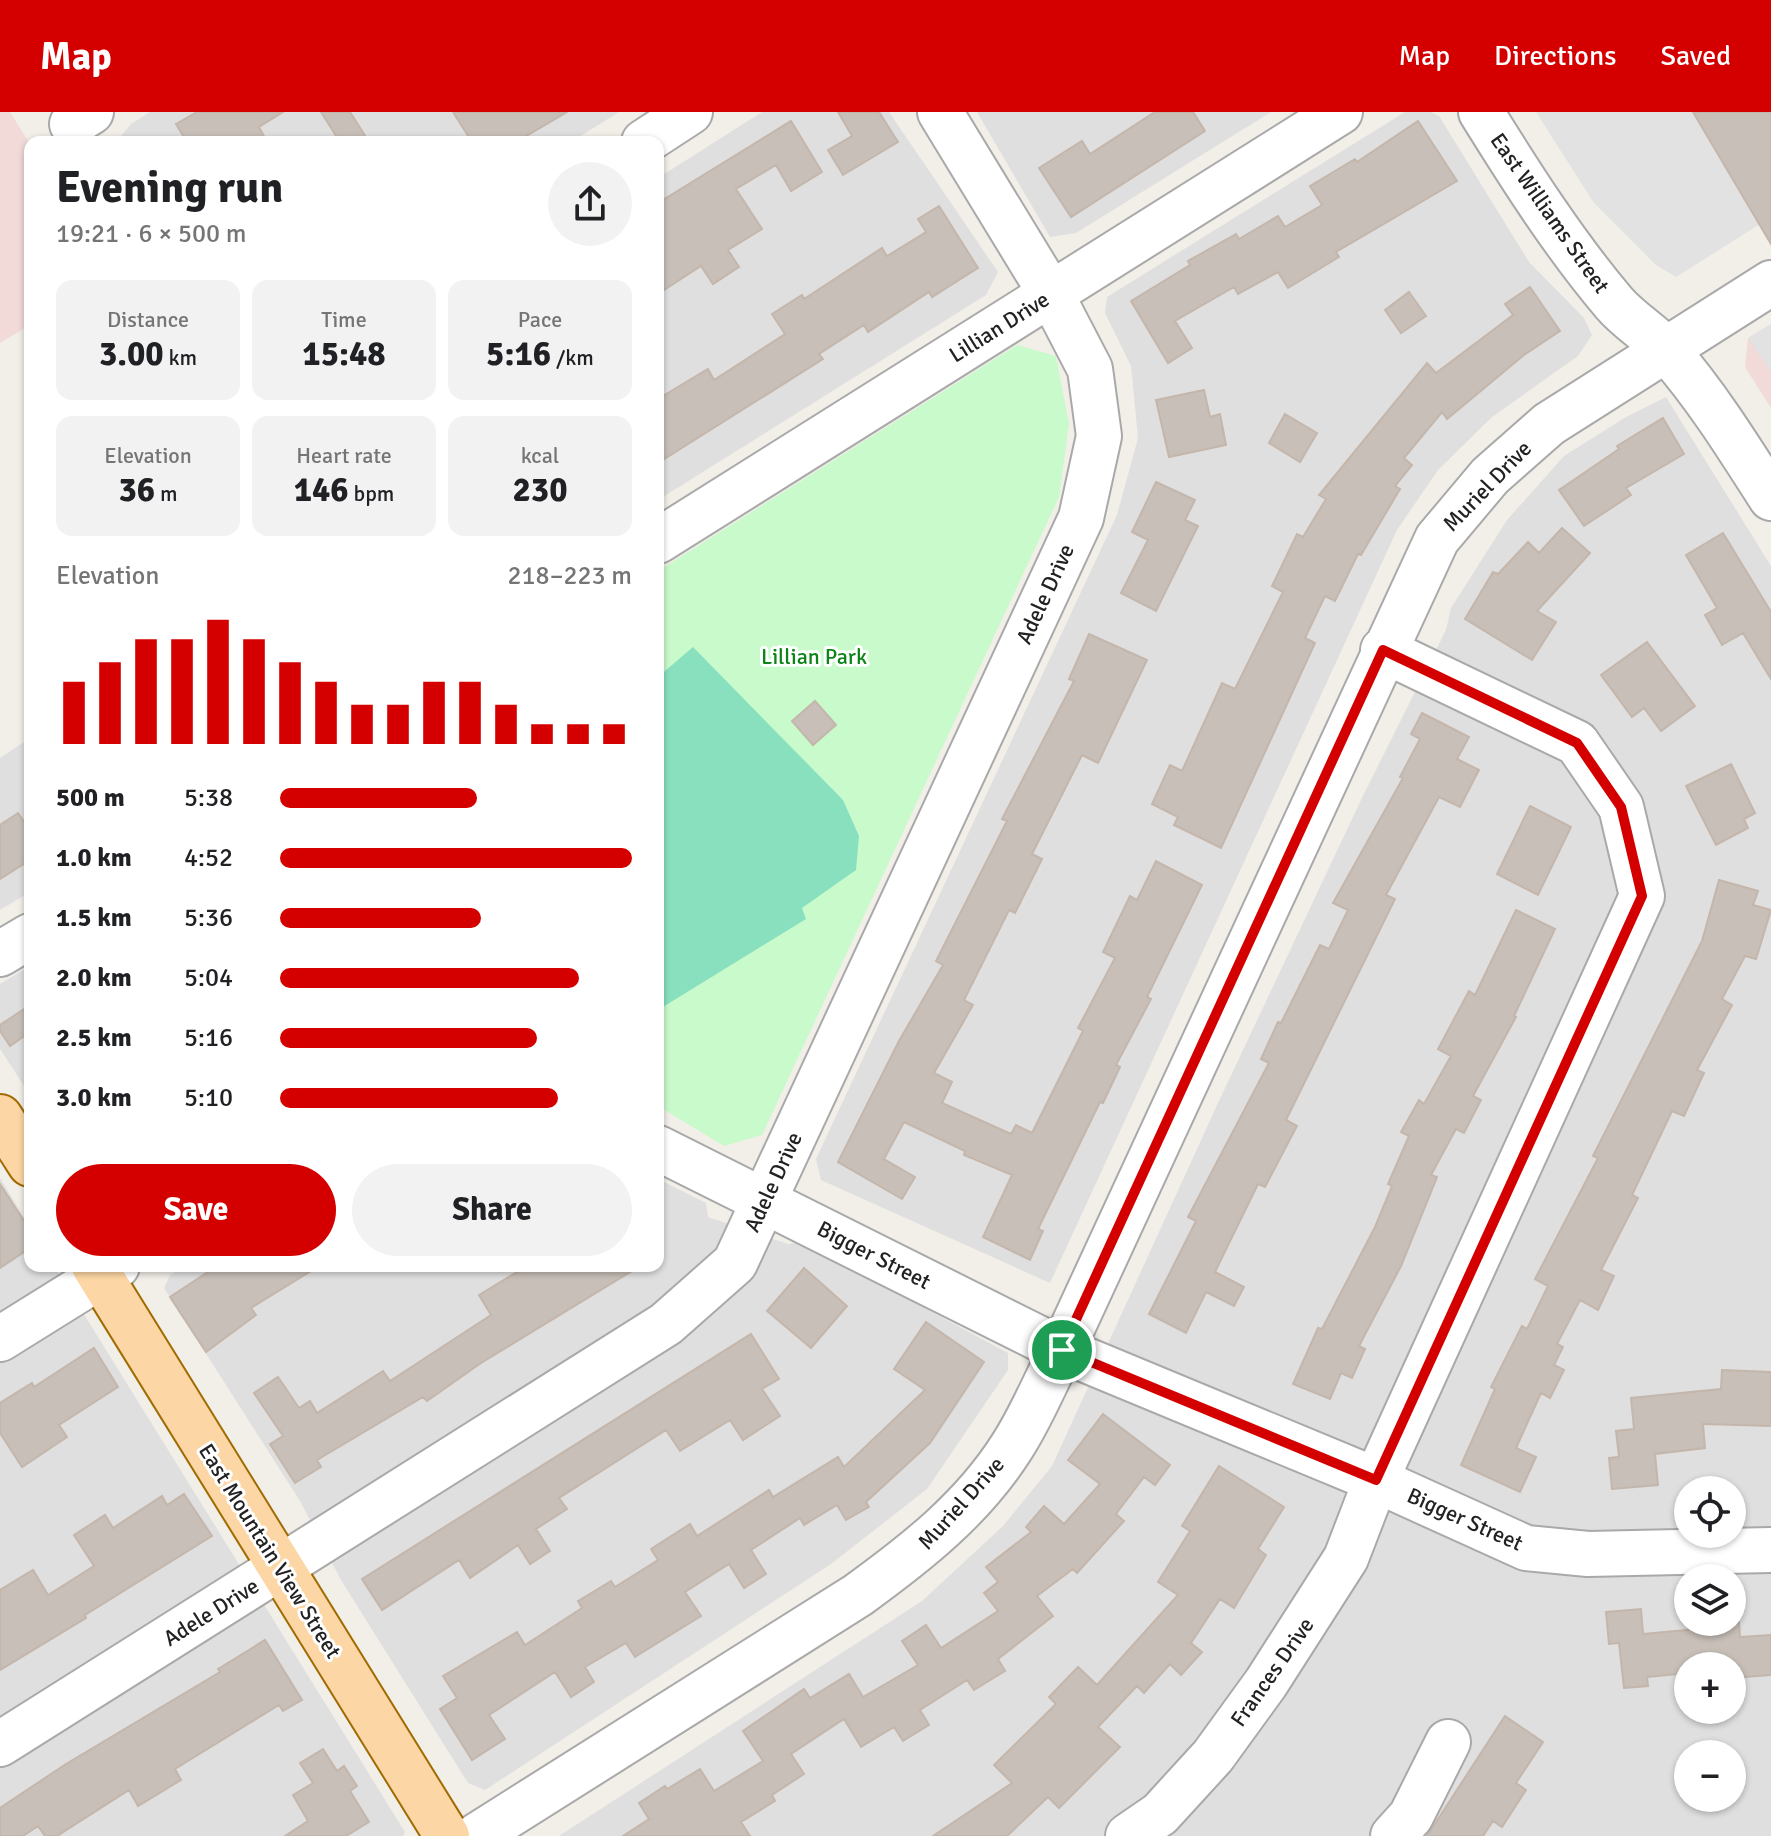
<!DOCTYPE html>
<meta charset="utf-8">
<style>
body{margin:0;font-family:Signika,sans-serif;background:#f2f2f2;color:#202124;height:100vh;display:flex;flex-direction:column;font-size:30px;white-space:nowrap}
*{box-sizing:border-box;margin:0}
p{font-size:26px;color:#757577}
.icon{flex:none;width:44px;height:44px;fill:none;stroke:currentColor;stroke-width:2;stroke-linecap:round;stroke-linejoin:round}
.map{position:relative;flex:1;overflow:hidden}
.side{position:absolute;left:24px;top:24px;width:640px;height:1136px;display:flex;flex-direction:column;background:#fff;border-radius:16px;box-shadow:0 2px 6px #0004}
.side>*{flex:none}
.buttons{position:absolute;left:1674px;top:1364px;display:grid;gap:16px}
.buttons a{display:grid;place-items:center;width:72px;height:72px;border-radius:50%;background:#fff;box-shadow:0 2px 6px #0004;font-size:40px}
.pin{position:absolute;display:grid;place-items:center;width:68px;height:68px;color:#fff;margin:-34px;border:4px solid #fff;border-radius:50%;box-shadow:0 2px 8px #0007}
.round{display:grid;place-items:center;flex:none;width:84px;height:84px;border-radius:42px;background:#f2f2f2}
.summary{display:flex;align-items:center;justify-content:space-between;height:136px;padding:0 32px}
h1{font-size:44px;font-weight:700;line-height:60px}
.stats{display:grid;grid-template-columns:repeat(3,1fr);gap:12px;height:136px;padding:8px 32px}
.stats div{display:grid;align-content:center;border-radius:16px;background:#f2f2f2;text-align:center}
.stats b{font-size:34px;font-weight:700}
.stats small{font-size:22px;font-weight:400}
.stats p{font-size:22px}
.chart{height:224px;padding:16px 32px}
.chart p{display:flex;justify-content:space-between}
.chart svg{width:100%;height:144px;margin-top:8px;stroke:#d40000;stroke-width:6}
.cta{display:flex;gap:16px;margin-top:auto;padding:16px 32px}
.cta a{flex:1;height:92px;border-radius:48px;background:#d40000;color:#fff;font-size:32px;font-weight:700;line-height:92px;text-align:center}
.cta a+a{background:#f2f2f2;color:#202124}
ul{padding:0 32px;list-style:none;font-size:26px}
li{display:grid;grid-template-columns:128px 96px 1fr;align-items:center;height:60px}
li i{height:20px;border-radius:10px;background:#d40000}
header{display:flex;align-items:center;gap:48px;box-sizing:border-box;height:112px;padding:0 40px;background:#d40000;color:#fff}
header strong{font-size:38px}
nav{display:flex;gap:44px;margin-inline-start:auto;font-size:28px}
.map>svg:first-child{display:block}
.residential{fill:#e0dfdf;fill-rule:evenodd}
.commercial{fill:#f2dad9}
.park{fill:#c8facc}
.pitch{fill:#88e0be}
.parking{fill:#e2e2e2}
.building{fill:#c7bfb8;stroke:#c4b6ab;stroke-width:2}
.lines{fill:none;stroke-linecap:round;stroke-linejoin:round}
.minor-casing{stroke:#a9a9a9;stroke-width:48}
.major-casing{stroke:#a06b00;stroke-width:48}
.minor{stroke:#fff;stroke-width:44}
.major{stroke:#fcd6a4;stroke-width:44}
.route-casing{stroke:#fff;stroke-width:16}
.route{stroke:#d40000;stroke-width:10}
.labels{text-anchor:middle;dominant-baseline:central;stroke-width:6;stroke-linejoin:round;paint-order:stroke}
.street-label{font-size:22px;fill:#222;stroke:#fff}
.park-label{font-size:22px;fill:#0c8416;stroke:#fff}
</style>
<header>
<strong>Map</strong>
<nav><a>Map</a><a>Directions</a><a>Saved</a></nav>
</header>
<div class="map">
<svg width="1771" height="1724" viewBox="0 0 1771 1724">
<rect width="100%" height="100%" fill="#f2efe9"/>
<path class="residential" d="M 150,0 L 619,0 L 571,30 L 116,30 L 131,12 Z
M 762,0 L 889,0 L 998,160 L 986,183 L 658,388 L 658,66 Z
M 977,0 L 1271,0 L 1076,121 L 1050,125 Z
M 1405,0 L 1431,0 L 1439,4 L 1529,150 L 1584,206 L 1592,223 L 1578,244 L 1492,305 L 1438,358 L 1397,418 L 1050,1171 L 821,1068 L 816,1047 L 1117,403 L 1138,326 L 1131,254 L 1105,201 L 1107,185 Z
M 1666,285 L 1771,454 L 1771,1724 L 559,1724 L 922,1489 L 1003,1414 L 1052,1354 L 1218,991 L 1360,690 L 1446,518 L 1451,496 L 1507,408 L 1564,344 L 1626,305 ZM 1688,1378 L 1732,1378 L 1732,1422 L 1688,1422 ZM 1688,1466 L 1732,1466 L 1732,1510 L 1688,1510 ZM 1688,1554 L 1732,1554 L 1732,1598 L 1688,1598 ZM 1688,1642 L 1732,1642 L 1732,1686 L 1688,1686 Z
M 30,626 L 30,780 L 0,798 L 0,646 Z
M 30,854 L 30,983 L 0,937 L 0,872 Z
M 0,1066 L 30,1115 L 30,1154 L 54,1154 L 405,1720 L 403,1724 L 0,1724 Z
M 658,1067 L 706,1091 L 708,1105 L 788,1132 L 802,1130 L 1008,1241 L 1008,1258 L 927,1377 L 831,1452 L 485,1678 L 468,1671 L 341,1468 L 300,1389 L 164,1176 L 170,1163 L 185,1154 L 658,1154 Z"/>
<path class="commercial" d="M 0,0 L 10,0 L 30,32 L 30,213 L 0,231 Z
M 1771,212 L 1771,296 L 1745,255 L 1748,226 Z"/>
<path class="park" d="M 1017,233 L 1056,244 L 1069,312 L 1059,385 L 762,1023 L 724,1034 L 658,994 L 658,459 Z"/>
<path class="pitch" d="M 693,535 L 843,688 L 859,724 L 856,758 L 802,796 L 806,807 L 658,898 L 658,565 Z"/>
<path class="parking" d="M 1536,0 L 1693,0 L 1760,112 L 1676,165 L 1656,153 L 1594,91 Z
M 1771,212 L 1771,260 L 1748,226 Z"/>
<path class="building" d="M 197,0 L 283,0 L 259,15 L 267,30 L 187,30 L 176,12 Z
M 321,0 L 350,0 L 369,30 L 340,30 Z
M 453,0 L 567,0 L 516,30 L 472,30 Z
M 838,0 L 879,0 L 898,30 L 843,63 L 828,38 L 852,24 Z
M 1155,0 L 1193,0 L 1205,19 L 1071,105 L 1039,56 L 1082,29 L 1090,42 Z
M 1693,0 L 1771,0 L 1771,132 Z
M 791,9 L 822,60 L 791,79 L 776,53 L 736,77 L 762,117 L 728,138 L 739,155 L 713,172 L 701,154 L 658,182 L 658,91 Z
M 1418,9 L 1457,69 L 1336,140 L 1339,145 L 1288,176 L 1278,160 L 1238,182 L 1234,175 L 1175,209 L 1192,236 L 1168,251 L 1131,189 L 1190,153 L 1188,149 L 1236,122 L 1239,127 L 1278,104 L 1285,115 L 1322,93 L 1310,74 L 1355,47 L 1357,50 Z
M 939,94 L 978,156 L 932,185 L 929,180 L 868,220 L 864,213 L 819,242 L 823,247 L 658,351 L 658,287 L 708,257 L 714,268 L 785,222 L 772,202 L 802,183 L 804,187 L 882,136 L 887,144 L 926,120 L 918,107 Z
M 1530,175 L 1560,219 L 1524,243 L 1447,307 L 1442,300 L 1404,346 L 1412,353 L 1395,374 L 1400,377 L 1361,443 L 1358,442 L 1335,489 L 1325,484 L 1305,526 L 1315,531 L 1221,736 L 1174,713 L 1178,705 L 1152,692 L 1170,653 L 1182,659 L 1222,571 L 1235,577 L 1283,480 L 1272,474 L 1297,422 L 1303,425 L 1326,387 L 1319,383 L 1427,251 L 1436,261 L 1513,203 L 1505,192 Z
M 1409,180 L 1426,204 L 1401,221 L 1385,198 Z
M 1204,278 L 1210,305 L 1220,302 L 1226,333 L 1169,345 L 1156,288 Z
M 1285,302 L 1317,321 L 1300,350 L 1269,331 Z
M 1663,306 L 1684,342 L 1626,376 L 1631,383 L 1584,414 L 1559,378 L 1619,337 L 1617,334 Z
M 1156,370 L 1195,388 L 1185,408 L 1198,414 L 1156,499 L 1121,481 L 1148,428 L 1132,420 Z
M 1562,416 L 1590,441 L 1537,499 L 1556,510 L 1532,548 L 1465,507 L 1493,460 L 1498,462 L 1528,430 L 1539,441 Z
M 1723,421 L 1771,500 L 1771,567 L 1743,521 L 1722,533 L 1705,503 L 1717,496 L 1686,443 Z
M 1089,522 L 1147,548 L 1098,651 L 1082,643 L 1032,742 L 1042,747 L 1015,801 L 1009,798 L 964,888 L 973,893 L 934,961 L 952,970 L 942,991 L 1011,1022 L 1016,1013 L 1032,1021 L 1083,919 L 1078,916 L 1115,846 L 1103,840 L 1130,784 L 1137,788 L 1156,749 L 1202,773 L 1147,885 L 1151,887 L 1116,953 L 1120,955 L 1103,991 L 1100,990 L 1038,1117 L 1043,1119 L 1030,1148 L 983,1125 L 1012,1063 L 964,1043 L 965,1039 L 904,1010 L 884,1047 L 915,1065 L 902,1087 L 838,1050 L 899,929 L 943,853 L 936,849 L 1007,709 L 1002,707 L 1074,569 L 1069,567 Z
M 1647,530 L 1695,594 L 1661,619 L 1644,596 L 1632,605 L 1601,563 Z
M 815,589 L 836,613 L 813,633 L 792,609 Z
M 1422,601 L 1469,625 L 1457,647 L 1479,658 L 1460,695 L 1439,685 L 1386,783 L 1395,787 L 1286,1008 L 1297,1014 L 1265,1075 L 1258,1072 L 1215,1160 L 1244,1175 L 1234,1194 L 1206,1180 L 1186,1221 L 1149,1202 L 1196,1109 L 1188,1105 L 1269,951 L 1261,947 L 1278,910 L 1281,911 L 1320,833 L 1329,837 L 1348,798 L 1333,791 L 1403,666 L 1400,665 L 1420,627 L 1411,622 Z
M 1731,652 L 1755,701 L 1744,707 L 1748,716 L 1716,733 L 1686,674 Z
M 1530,694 L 1571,715 L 1538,783 L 1497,762 Z
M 18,701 L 30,718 L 30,748 L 0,767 L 0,713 Z
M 1719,768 L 1758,779 L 1753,793 L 1771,798 L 1756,847 L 1745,844 L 1722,887 L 1732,893 L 1697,958 L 1704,961 L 1684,1004 L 1672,999 L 1632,1083 L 1638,1086 L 1601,1158 L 1614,1164 L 1598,1198 L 1580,1188 L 1557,1232 L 1563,1235 L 1554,1253 L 1564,1258 L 1550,1286 L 1541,1281 L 1516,1336 L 1536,1345 L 1520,1380 L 1461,1353 L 1495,1277 L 1491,1275 L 1522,1214 L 1527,1217 L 1548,1174 L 1535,1167 L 1598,1046 L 1593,1044 L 1702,829 Z
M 1516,798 L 1555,817 L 1514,904 L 1516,905 L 1473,984 L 1481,988 L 1464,1021 L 1456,1017 L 1431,1063 L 1437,1065 L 1401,1154 L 1359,1234 L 1365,1237 L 1352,1266 L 1341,1261 L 1330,1287 L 1293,1272 L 1318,1216 L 1322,1217 L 1375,1115 L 1392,1074 L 1388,1072 L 1409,1024 L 1401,1020 L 1419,988 L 1424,992 L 1451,944 L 1438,937 L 1469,879 L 1475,883 Z
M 30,893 L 30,920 L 10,934 L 0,919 L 0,913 Z
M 0,1072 L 30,1118 L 30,1136 L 0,1156 Z
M 217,1154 L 319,1154 L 251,1196 L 256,1203 L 206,1240 L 170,1185 Z
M 527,1154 L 640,1154 L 481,1251 L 427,1289 L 423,1285 L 317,1348 L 321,1355 L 295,1371 L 270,1332 L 283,1324 L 254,1281 L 278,1265 L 299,1296 L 310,1289 L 317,1301 L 383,1259 L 390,1269 L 491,1203 L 479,1183 Z
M 804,1156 L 847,1194 L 811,1236 L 767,1199 Z
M 926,1210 L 984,1250 L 930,1331 L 866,1390 L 869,1395 L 846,1408 L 837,1393 L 804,1413 L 800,1406 L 751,1438 L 766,1462 L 744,1476 L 729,1452 L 685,1480 L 701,1504 L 635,1545 L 626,1531 L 585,1555 L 594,1570 L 571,1585 L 555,1560 L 489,1603 L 505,1627 L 472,1648 L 440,1597 L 457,1586 L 443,1564 L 517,1520 L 525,1533 L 582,1496 L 578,1489 L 611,1469 L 615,1475 L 658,1448 L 651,1437 L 690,1412 L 697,1424 L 769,1378 L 773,1385 L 838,1345 L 844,1355 L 925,1278 L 894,1257 Z
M 751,1222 L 779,1267 L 762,1277 L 780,1304 L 743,1328 L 730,1308 L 680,1339 L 666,1318 L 559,1386 L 567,1397 L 536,1417 L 550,1439 L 530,1452 L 518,1433 L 470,1466 L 459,1448 L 382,1498 L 362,1467 Z
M 94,1236 L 118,1275 L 59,1313 L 67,1325 L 22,1355 L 0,1321 L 0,1291 L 32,1271 L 34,1275 Z
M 1722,1258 L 1771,1260 L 1771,1314 L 1703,1312 L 1705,1336 L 1655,1342 L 1658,1373 L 1612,1377 L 1609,1346 L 1619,1345 L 1616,1319 L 1634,1317 L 1631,1286 L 1721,1277 Z
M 1103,1302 L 1170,1353 L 1155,1373 L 1144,1365 L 1116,1402 L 1124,1409 L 1077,1461 L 1073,1457 L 1037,1484 L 1053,1504 L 998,1547 L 1005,1559 L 974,1578 L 967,1568 L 920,1598 L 929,1613 L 903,1629 L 894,1615 L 861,1635 L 844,1607 L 791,1642 L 804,1662 L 772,1683 L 775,1689 L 741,1710 L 750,1724 L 623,1724 L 649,1707 L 639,1691 L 665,1674 L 667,1677 L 700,1657 L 714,1679 L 763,1649 L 743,1619 L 804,1577 L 810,1586 L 849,1562 L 863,1585 L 918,1553 L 902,1529 L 926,1513 L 941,1536 L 998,1499 L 984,1481 L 998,1470 L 986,1455 L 1031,1420 L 1026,1415 L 1044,1394 L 1064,1412 L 1100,1372 L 1068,1348 Z
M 1219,1354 L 1284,1395 L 1258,1437 L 1266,1443 L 1234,1496 L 1220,1487 L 1191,1531 L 1202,1540 L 1181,1563 L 1170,1552 L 1144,1581 L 1137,1574 L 1098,1615 L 1120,1635 L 1059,1696 L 1048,1685 L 1007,1724 L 933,1724 L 1012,1671 L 994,1653 L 1056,1592 L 1049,1585 L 1078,1555 L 1097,1573 L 1178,1483 L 1158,1470 L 1190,1419 L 1182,1414 Z
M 184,1382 L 212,1424 L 85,1503 L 86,1506 L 0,1558 L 0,1478 L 33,1458 L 48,1483 L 94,1454 L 74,1423 L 105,1403 L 113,1416 L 162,1384 L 167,1393 Z
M 1641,1497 L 1643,1522 L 1708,1516 L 1707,1510 L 1739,1510 L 1740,1525 L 1771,1523 L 1771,1563 L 1732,1566 L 1732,1554 L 1688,1554 L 1688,1561 L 1647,1565 L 1648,1574 L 1624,1576 L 1619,1531 L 1609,1532 L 1606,1500 Z
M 265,1528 L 302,1588 L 283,1599 L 279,1593 L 175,1657 L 181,1668 L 138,1694 L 129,1678 L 57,1724 L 45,1724 L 38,1714 L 23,1724 L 0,1724 L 0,1696 L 66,1652 L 220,1560 L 218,1557 Z
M 1505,1604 L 1543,1630 L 1516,1671 L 1526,1678 L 1502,1715 L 1493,1709 L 1483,1724 L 1427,1724 Z
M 323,1637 L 337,1659 L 344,1654 L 357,1674 L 350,1679 L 369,1710 L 346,1724 L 285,1724 L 308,1709 L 293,1683 L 313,1671 L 300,1651 Z"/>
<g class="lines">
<defs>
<path id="minor" d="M 1481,0 C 1522,66 1564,132 1614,191 C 1630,210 1653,222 1669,241 C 1708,286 1739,336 1771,386
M 72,12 L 91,0
M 644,30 L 690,0
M 658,429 L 1340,0
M 0,842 L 30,824
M 658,1036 L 1062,1238 L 1376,1368 L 1526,1436 L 1588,1442 L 1771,1438
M 0,1227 L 117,1154
M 0,1632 L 666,1212 L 735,1151 L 1081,406 L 1099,324 L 1090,257 L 1051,182 L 940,0
M 476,1724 L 858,1483 C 916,1441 972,1397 1011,1336 C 1031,1306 1045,1270 1062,1238 L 1437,427 L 1490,364 L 1549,312 L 1771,171
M 1128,1724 L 1160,1702 L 1213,1644 L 1266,1571 L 1346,1446 L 1376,1368 L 1642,784 L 1621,695 L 1577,631 L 1383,538
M 1393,1724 L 1411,1704 L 1448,1630"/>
<path id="major" d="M 0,1005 L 30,1052
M 94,1154 L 447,1724"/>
</defs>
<use href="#minor" class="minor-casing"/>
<use href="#major" class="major-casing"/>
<use href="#minor" class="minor"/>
<use href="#major" class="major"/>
</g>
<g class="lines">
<defs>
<path id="route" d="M 1383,538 L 1577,631 L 1621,695 L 1642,784 L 1376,1368 L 1062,1238 Z"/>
</defs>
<use href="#route" class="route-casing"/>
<use href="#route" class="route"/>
</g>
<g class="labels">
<g class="street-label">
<text transform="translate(1550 101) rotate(55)">East Williams Street</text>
<text transform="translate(999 215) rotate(-32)">Lillian Drive</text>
<text transform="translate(1487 374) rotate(-46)">Muriel Drive</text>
<text transform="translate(1045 482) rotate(-65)">Adele Drive</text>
<text transform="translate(773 1070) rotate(-65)">Adele Drive</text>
<text transform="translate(874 1143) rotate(27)">Bigger Street</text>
<text transform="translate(961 1391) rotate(-48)">Muriel Drive</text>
<text transform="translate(1465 1407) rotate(24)">Bigger Street</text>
<text transform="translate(270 1439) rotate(58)">East Mountain View Street</text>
<text transform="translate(211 1500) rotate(-32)">Adele Drive</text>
<text transform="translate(1272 1560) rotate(-55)">Frances Drive</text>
</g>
<g class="park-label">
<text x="814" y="544">Lillian Park</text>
</g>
</g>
</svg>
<div class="buttons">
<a><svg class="icon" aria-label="locate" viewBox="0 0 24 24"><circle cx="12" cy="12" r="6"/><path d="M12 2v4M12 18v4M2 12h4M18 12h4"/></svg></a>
<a><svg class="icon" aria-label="layers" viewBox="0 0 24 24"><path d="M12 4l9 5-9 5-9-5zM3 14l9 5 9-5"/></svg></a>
<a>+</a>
<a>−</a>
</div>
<div class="pin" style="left:1062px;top:1238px;background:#1e9e55"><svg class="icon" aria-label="arrive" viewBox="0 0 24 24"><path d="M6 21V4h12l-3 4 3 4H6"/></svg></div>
<section class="side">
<div class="summary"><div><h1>Evening run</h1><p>19:21 · 6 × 500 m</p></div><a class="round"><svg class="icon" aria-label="share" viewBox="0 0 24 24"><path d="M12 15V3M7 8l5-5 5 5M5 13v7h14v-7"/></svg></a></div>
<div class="stats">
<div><p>Distance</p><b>3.00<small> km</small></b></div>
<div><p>Time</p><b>15:48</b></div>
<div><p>Pace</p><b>5:16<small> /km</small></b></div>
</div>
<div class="stats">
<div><p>Elevation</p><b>36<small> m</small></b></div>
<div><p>Heart rate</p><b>146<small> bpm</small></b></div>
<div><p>kcal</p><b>230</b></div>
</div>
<div class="chart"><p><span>Elevation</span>218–223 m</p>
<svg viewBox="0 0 160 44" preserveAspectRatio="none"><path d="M5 44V25M15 44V19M25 44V12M35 44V12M45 44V6M55 44V12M65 44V19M75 44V25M85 44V32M95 44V32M105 44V25M115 44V25M125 44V32M135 44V38M145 44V38M155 44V38"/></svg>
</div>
<ul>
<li><b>500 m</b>5:38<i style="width:56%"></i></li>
<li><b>1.0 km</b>4:52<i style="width:100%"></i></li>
<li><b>1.5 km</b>5:36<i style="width:57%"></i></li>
<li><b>2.0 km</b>5:04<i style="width:85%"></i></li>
<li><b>2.5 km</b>5:16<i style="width:73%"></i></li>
<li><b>3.0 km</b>5:10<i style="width:79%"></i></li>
</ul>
<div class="cta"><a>Save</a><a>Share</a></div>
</section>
</div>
